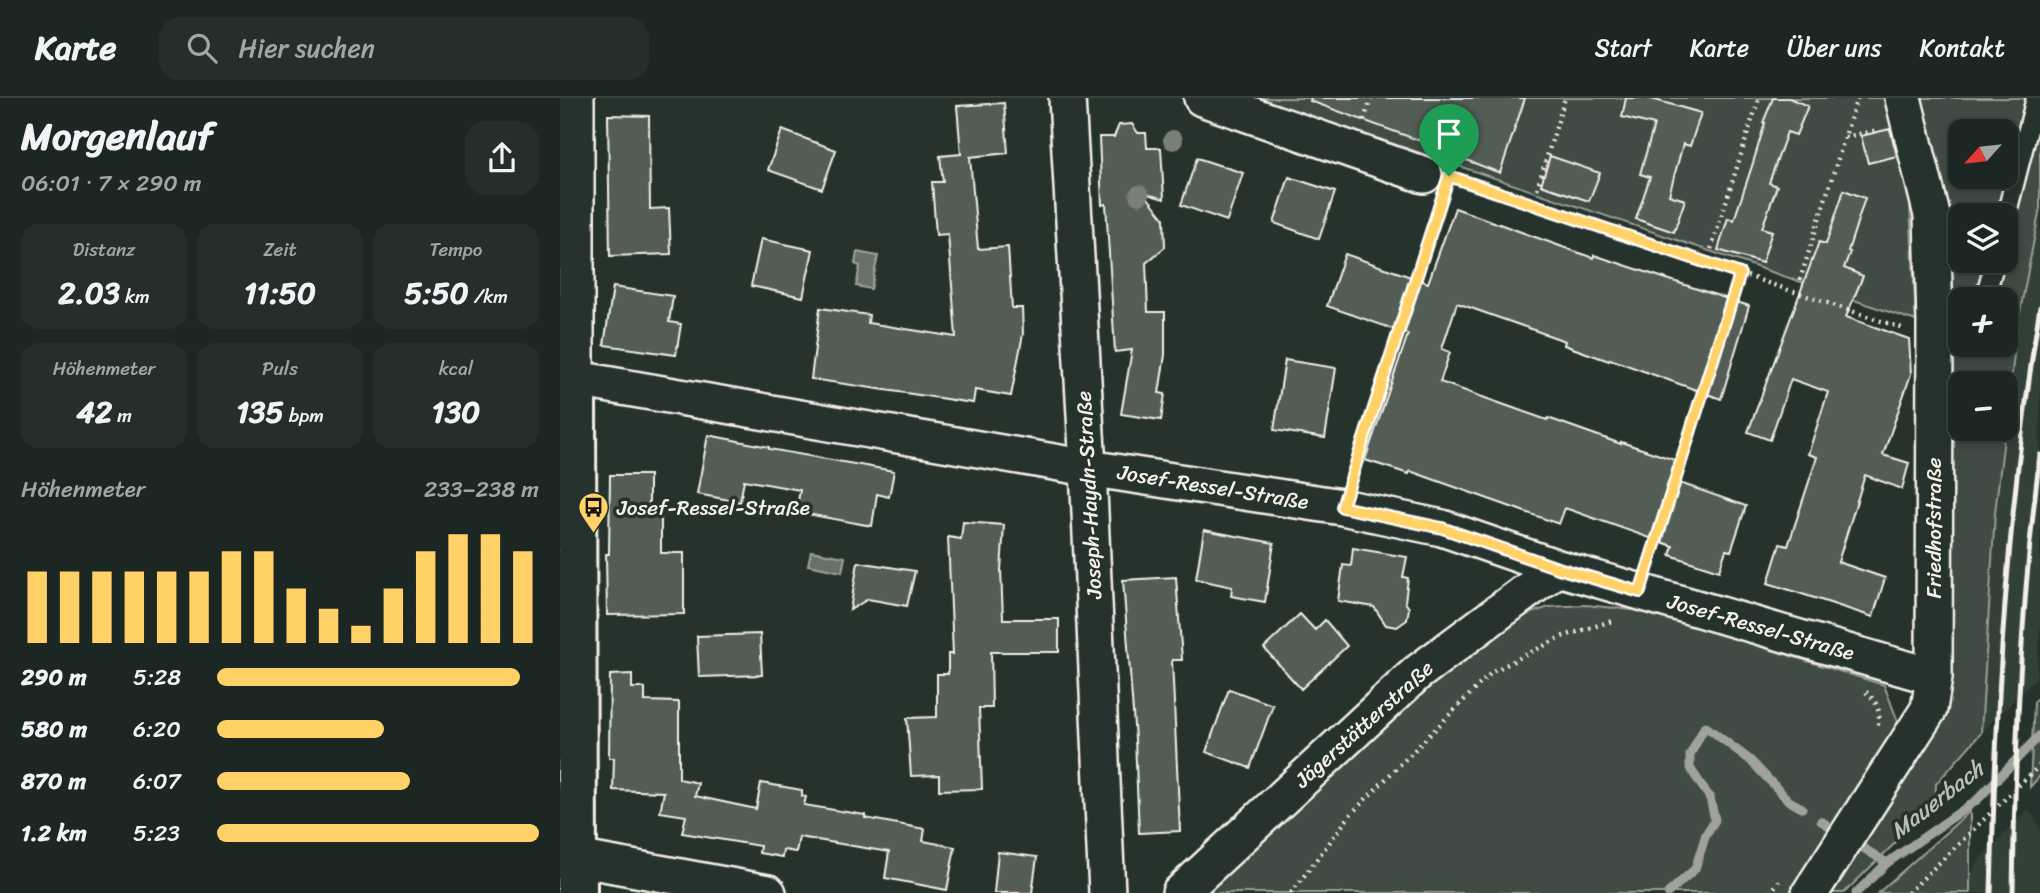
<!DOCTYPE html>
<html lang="de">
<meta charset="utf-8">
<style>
body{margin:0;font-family:Sriracha,sans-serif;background:#252e2a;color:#f1f3f6;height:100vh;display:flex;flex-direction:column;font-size:26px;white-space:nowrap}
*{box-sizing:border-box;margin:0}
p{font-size:23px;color:#a0a5a5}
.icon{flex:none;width:38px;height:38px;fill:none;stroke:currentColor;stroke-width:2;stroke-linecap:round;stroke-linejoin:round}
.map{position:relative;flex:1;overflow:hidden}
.panel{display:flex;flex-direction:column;background:#1c2622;width:560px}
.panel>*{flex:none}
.needle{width:46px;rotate:243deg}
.buttons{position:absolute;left:1388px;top:21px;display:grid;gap:14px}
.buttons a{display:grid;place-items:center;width:70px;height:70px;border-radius:14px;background:#1c2622;box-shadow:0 4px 10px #0003,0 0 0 2px #3a4340;font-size:35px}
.pin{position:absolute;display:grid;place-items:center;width:60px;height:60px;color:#fff;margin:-72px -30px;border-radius:50% 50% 50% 0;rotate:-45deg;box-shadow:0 0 7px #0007}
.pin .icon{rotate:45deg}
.round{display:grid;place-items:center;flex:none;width:74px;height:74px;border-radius:21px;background:#252e2a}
.headline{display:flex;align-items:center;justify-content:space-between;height:119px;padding:0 21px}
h1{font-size:38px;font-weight:700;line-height:52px}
.figures{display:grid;grid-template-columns:repeat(3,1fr);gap:10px;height:119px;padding:7px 21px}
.figures div{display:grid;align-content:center;border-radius:18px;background:#252e2a;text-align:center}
.figures b{font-size:30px;font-weight:700}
.figures small{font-size:19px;font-weight:400}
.figures p{font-size:19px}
.chart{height:196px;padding:14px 21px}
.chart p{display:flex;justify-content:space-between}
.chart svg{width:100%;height:126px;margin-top:7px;stroke:#ffd166;stroke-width:6}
ul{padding:0 21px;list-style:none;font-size:23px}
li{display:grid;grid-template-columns:112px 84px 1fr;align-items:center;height:52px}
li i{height:18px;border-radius:9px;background:#ffd166}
header{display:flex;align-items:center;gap:42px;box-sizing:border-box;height:98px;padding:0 35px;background:#1c2622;border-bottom:2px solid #3a4340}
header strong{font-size:33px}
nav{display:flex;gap:38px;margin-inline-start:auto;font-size:24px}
.search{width:490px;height:63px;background:#252e2a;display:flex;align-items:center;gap:18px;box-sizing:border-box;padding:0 24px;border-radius:21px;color:#a0a5a5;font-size:26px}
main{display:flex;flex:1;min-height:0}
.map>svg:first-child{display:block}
.built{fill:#333f39}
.green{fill:#414b45;stroke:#9a9e96;stroke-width:2;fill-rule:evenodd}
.water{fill:#676f68;stroke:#9fa39b;stroke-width:2}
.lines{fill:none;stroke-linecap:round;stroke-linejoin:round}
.stream{stroke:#9fa39b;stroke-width:9}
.building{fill:#525c55;stroke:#f4f1e8;stroke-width:2}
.lane-casing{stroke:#f4f1e8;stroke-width:23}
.street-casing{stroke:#f4f1e8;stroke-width:40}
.secondary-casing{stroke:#f4f1e8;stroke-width:44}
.path{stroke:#f4f1e8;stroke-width:4.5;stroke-dasharray:2 5;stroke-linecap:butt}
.lane{stroke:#26332d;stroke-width:18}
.street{stroke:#26332d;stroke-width:35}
.secondary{stroke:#26332d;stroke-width:38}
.rail{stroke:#f4f1e8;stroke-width:5}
.tree{fill:#7a8079}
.route-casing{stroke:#fff;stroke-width:14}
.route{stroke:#ffd166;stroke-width:9}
.labels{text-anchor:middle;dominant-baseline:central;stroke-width:7;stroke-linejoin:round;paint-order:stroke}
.street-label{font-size:21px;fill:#f4f1e8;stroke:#26332d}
.poi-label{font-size:21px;fill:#f4f1e8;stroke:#26332d;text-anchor:start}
.water-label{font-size:23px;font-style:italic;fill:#bcbdb5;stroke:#26332d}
</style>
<header>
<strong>Karte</strong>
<div class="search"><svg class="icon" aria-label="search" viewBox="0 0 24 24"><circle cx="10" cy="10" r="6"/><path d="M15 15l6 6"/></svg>Hier suchen</div>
<nav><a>Start</a><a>Karte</a><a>Über uns</a><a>Kontakt</a></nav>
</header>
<main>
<section class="panel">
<div class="headline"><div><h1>Morgenlauf</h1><p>06:01 · 7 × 290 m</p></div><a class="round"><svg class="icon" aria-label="share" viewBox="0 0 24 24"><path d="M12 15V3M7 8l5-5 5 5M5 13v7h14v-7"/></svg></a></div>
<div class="figures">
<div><p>Distanz</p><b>2.03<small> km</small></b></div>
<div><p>Zeit</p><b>11:50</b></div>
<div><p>Tempo</p><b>5:50<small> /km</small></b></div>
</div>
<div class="figures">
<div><p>Höhenmeter</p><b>42<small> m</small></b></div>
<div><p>Puls</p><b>135<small> bpm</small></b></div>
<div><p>kcal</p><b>130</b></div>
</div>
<div class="chart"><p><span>Höhenmeter</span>233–238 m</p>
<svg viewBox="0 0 160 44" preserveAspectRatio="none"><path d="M5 44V19M15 44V19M25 44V19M35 44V19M45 44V19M55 44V19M65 44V12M75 44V12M85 44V25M95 44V32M105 44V38M115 44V25M125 44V12M135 44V6M145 44V6M155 44V12"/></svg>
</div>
<ul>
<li><b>290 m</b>5:28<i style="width:94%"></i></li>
<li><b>580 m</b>6:20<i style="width:52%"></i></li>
<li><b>870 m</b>6:07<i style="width:60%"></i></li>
<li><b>1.2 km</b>5:23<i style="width:100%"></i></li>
</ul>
</section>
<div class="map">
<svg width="1480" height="795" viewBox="0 0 1480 795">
<rect width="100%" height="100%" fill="#26332d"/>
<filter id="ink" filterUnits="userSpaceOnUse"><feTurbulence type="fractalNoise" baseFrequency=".0143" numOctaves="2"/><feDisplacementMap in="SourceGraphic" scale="14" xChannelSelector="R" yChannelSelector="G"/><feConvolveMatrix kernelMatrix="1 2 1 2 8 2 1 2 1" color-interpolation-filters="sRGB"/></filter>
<g filter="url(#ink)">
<path class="built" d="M 1480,110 L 1480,537 L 1476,580 L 1421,635 L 1435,415 L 1457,230 Z
M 1469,711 L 1480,730 L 1480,795 L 1411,795 L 1411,780 L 1416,765 Z"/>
<path class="green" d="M 698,0 L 1327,0 L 1350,105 L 1356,223 Z
M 1360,0 L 1480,0 L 1480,110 L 1457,230 L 1446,328 L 1446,285 L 1400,285 L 1400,331 L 1445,331 L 1435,415 L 1421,635 L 1376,686 L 1375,706 L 1284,795 L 1259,795 L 1379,616 ZM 1400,33 L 1446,33 L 1446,79 L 1400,79 ZM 1400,117 L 1446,117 L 1446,163 L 1400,163 ZM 1400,201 L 1446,201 L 1446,247 L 1400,247 Z
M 1026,507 L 1073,512 L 1131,527 L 1324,587 L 1340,629 L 1233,795 L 644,795 L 807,635 L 956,520 L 989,509 Z
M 1480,598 L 1480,678 L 1470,689 L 1474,604 Z
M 1410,713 L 1410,795 L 1318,795 Z"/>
<path class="water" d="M 297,154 L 318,158 L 311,191 L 296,188 L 300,168 L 295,166 Z
M 251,453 L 285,459 L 282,474 L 248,467 Z"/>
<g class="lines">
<path class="stream" d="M 1261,723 L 1280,735
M 1292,743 L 1327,765
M 1108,795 L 1135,771 L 1146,736 L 1155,722 L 1150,700 L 1130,670 L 1130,657 L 1145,628 L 1190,662 L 1229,703 L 1242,710
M 1296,795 L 1327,765 L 1417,702 L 1480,637"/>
</g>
<path class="building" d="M 751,0 L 965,0 L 940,75 L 893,57 L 894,55 L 750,3 Z
M 1066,0 L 1088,0 L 1141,15 L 1130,48 L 1123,46 L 1109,97 L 1125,102 L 1114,134 L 1076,121 L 1090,79 L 1080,76 L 1094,27 L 1062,19 Z
M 1213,0 L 1229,0 L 1248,8 L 1236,37 L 1227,34 L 1209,85 L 1217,88 L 1202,130 L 1212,133 L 1202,165 L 1158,152 L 1168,120 L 1174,122 L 1193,65 L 1205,25 L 1203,25 Z
M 444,5 L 448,55 L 410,59 L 418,151 L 448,149 L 452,210 L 462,210 L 463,236 L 451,298 L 415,292 L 413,305 L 251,281 L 260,210 L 309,217 L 308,225 L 396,239 L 388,136 L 376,137 L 372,84 L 383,84 L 380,58 L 401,56 L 397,8 Z
M 48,17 L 89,18 L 90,111 L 109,110 L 111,156 L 50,158 Z
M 572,26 L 578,35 L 586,35 L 587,50 L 601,50 L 604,101 L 584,95 L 604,120 L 605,149 L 586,165 L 588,214 L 605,214 L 605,257 L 599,295 L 605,296 L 601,322 L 561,316 L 572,252 L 555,254 L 546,106 L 542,107 L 539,39 L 554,39 L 559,27 Z
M 1330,31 L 1337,58 L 1308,65 L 1301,38 Z
M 222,32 L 276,52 L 262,91 L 208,72 Z
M 990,58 L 1040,75 L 1029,103 L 981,87 Z
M 637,60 L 683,75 L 667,123 L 621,107 Z
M 729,79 L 775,94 L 759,141 L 714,125 Z
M 1284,92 L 1305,100 L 1288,153 L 1290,154 L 1284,170 L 1303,178 L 1286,219 L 1349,241 L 1351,276 L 1323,357 L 1349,365 L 1342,391 L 1305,377 L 1278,464 L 1325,480 L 1313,519 L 1208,485 L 1220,446 L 1228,448 L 1257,359 L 1248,356 L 1268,294 L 1231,281 L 1210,342 L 1188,334 L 1259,144 L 1266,146 Z
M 895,110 L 1033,160 L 1034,157 L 1189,208 L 1161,301 L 1050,261 L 1049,263 L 1004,247 L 1005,243 L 897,205 L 882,251 L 890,254 L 880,284 L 987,322 L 988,320 L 1061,346 L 1061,344 L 1118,363 L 1111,382 L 1186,408 L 1171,453 L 1166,452 L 1159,473 L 1110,457 L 1113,448 L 1005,410 L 999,426 L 850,373 L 849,376 L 805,362 L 848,236 L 767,208 L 785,156 L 868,185 Z
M 201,141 L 253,152 L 243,199 L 191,188 Z
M 53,189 L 113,198 L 109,224 L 121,226 L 116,257 L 44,247 Z
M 725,262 L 776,270 L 765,340 L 714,332 Z
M 148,337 L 209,349 L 209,351 L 334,373 L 329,399 L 317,396 L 312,428 L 236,414 L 240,392 L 184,382 L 180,404 L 137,396 Z
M 50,377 L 89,377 L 89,411 L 101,411 L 101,455 L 124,455 L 124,516 L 47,517 L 46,456 L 49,456 Z
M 403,424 L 444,427 L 441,472 L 443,521 L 499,521 L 499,554 L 431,554 L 432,610 L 419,610 L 422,691 L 379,692 L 379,677 L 351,678 L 347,620 L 377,619 L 377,576 L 388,576 L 388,556 L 393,556 L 388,439 L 401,441 Z
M 644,432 L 714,445 L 705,504 L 671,498 L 672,489 L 636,481 Z
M 793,450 L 847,459 L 843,479 L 848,480 L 845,504 L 849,510 L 847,522 L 837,529 L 826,527 L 814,509 L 778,503 L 783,467 L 791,468 Z
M 298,464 L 355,473 L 347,508 L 308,501 L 290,512 Z
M 616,479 L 622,562 L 612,562 L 620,733 L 579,735 L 575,641 L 563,482 Z
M 740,516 L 755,532 L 765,522 L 787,548 L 741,591 L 704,550 Z
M 200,536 L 202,577 L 139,579 L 137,538 Z
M 72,576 L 72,590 L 85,590 L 85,603 L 119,604 L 119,681 L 138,685 L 135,698 L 196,711 L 201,685 L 242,692 L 242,698 L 246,699 L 244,707 L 305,717 L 305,720 L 365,731 L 363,743 L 395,749 L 387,792 L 325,780 L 329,754 L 239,739 L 236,754 L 223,752 L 222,759 L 199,755 L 200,748 L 122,735 L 126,718 L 100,714 L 104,694 L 53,692 L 54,660 L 49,660 L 50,577 Z
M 669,591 L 713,607 L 690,670 L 646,654 Z
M 438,754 L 477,759 L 472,795 L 434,795 Z"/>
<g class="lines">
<defs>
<path id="lane" d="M 1446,118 L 1476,0
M 1423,201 L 1426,196 L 1435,163
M 1375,223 L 1400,219"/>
<path id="street" d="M 16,0 L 16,281 L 528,370 L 782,409 L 882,430 L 998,470 L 1374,579
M 507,0 L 528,370 L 547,795
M 642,0 L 864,77
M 0,757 L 208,795
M 620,795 L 857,575 L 998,470
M 1250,795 L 1369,611 L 1374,579 L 1375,223 L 1372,117 L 1343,0"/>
<path id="secondary" d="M 0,278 L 16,281 L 17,795"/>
</defs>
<use href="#lane" class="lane-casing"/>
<use href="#street" class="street-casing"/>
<use href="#secondary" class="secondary-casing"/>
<path class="path" d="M 804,22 L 811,0
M 1285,39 L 1318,32
M 895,80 L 1345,231
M 977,91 L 1005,0
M 1151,151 L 1199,0
M 1240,182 L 1297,0
M 792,379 L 881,104
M 1089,466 L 1180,176
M 1306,594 C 1318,605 1322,614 1317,629
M 731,795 L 791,716 L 932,574 L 1001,539 L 1055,522
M 1210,795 L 1219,783
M 1348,795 L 1480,667"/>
<use href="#lane" class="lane"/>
<use href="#street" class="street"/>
<use href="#secondary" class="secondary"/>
<path class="rail" d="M 1431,795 C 1436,599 1448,403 1480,209
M 1453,795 C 1455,649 1461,502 1480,357"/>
</g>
<g class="tree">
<circle cx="613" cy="42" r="10"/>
<circle cx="579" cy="97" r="10"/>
</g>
</g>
<g class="lines" filter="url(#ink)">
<defs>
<path id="route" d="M 889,78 L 1180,176 L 1080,494 L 998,470 L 882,430 L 782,409 Z"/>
</defs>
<use href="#route" class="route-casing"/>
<use href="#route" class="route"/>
</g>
<defs>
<symbol id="bus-pin" viewBox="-11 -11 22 30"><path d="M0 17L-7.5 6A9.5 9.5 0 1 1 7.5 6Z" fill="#ffd166" stroke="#26332d"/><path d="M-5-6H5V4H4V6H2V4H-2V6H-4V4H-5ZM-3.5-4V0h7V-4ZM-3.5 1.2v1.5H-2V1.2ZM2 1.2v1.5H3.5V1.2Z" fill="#111"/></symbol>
</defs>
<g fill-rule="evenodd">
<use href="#bus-pin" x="16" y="392" width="35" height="47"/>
</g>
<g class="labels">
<g class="street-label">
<text transform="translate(653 389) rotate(9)">Josef-Ressel-Straße</text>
<text transform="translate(529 397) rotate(-93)">Joseph-Haydn-Straße</text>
<text transform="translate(1374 430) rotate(-90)">Friedhofstraße</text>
<text transform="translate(1201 529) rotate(16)">Josef-Ressel-Straße</text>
<text transform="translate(804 626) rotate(-42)">Jägerstätterstraße</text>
</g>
<g class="poi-label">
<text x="57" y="410">Josef-Ressel-Straße</text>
</g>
<g class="water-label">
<text transform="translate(1377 702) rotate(-38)">Mauerbach</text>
</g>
</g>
</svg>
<div class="buttons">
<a><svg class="needle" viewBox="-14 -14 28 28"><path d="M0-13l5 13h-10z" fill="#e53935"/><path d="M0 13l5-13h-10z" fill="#a0a5a5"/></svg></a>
<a><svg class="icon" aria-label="layers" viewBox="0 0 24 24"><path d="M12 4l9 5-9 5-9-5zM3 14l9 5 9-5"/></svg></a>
<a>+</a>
<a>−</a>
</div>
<div class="pin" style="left:889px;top:78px;background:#1e9e55"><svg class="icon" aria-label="arrive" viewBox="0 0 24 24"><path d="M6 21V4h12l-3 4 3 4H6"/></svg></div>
</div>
</main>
